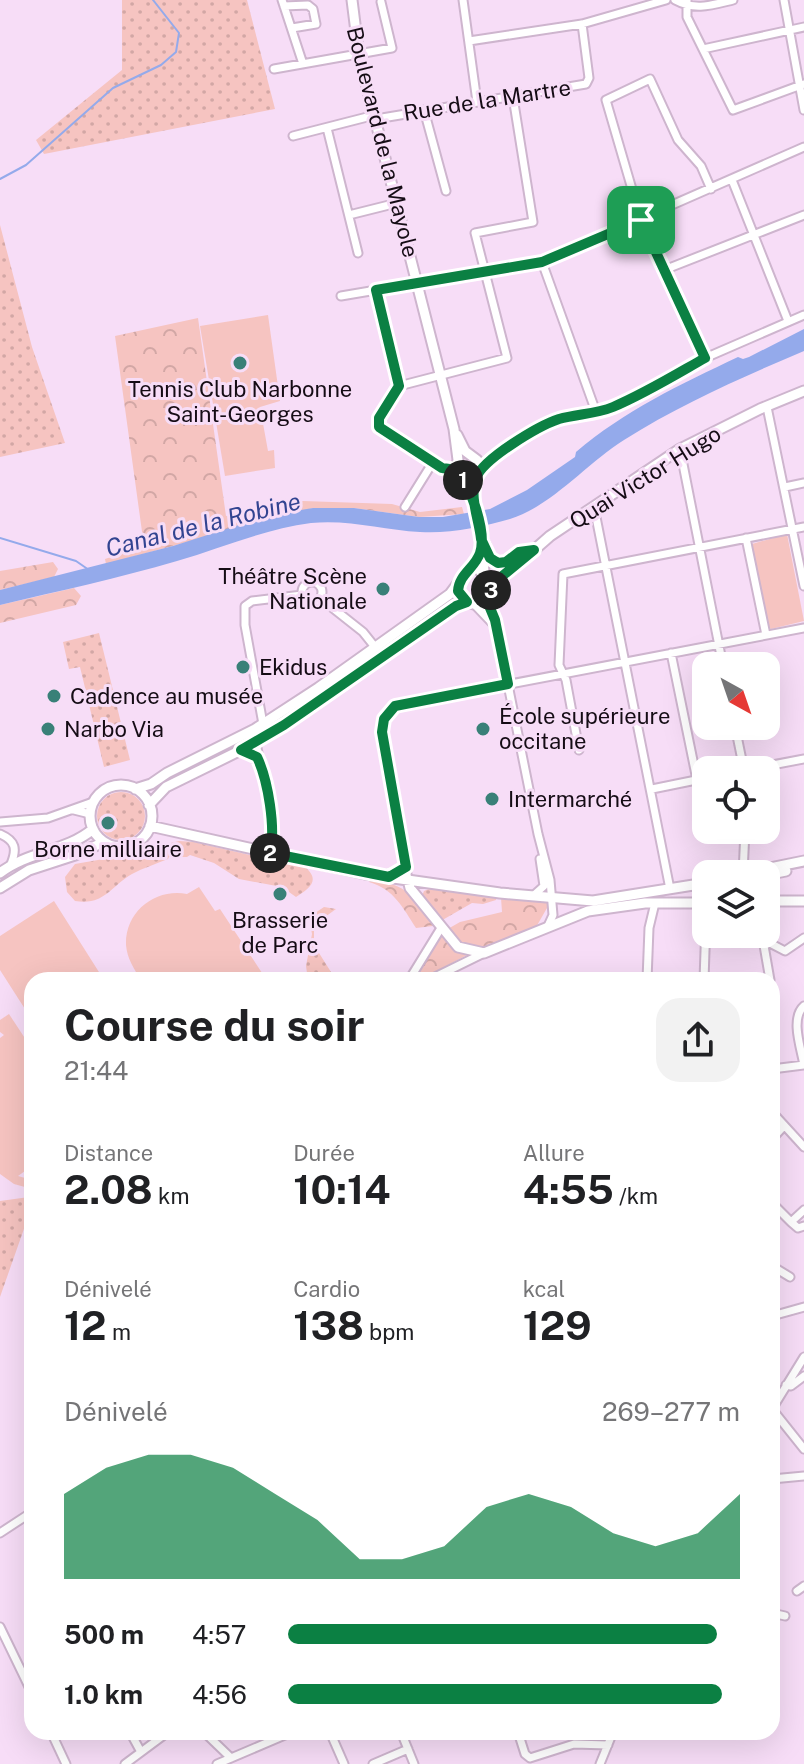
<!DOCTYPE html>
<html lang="fr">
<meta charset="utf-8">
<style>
body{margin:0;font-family:"Public Sans",sans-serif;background:#f2f2f2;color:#202124;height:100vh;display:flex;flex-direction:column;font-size:30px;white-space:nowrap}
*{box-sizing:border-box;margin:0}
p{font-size:26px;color:#757577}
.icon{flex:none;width:44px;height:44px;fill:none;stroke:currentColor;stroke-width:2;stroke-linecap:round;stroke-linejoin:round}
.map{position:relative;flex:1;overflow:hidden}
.drawer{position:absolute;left:24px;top:972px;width:756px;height:768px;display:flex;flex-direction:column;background:#fff;border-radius:24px;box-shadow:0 8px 32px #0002}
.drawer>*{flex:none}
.needle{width:52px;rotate:140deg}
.controls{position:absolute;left:692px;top:652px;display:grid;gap:16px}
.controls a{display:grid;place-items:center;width:88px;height:88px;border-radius:16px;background:#fff;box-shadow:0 8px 32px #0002;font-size:40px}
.pin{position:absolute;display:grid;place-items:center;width:68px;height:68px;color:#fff;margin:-34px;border-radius:16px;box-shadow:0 4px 12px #0006}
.km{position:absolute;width:40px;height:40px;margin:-20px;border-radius:50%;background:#222;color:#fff;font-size:22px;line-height:40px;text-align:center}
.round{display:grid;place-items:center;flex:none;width:84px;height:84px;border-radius:24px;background:#f2f2f2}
.overview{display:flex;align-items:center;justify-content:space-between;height:136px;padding:0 40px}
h1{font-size:44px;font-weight:700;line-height:60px}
.stats{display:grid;grid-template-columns:repeat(3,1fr);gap:12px;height:136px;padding:8px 40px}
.stats div{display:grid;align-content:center}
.stats b{font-size:40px;font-weight:700}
.stats small{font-size:22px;font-weight:400}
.stats p{font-size:22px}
.chart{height:224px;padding:16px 40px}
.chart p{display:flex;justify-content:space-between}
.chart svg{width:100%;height:144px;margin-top:8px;fill:#0b8043;opacity:.7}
ul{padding:0 40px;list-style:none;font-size:26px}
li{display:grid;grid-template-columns:128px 96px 1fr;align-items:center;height:60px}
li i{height:20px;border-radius:10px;background:#0b8043}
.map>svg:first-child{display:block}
.green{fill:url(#green-dots)}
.forest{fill:url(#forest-crowns)}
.pitch{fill:#f6c4c1}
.water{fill:#94aaeb}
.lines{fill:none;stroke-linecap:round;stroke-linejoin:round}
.stream{stroke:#94aaeb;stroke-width:2}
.minor-casing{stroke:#ceb5ce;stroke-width:11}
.major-casing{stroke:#ceb5ce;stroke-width:13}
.minor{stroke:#fff;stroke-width:7}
.major{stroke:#fff;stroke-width:9}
.route-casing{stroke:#fff;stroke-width:16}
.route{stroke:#0b8043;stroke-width:10}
.poi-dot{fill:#398078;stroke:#f7ddf7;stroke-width:3}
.labels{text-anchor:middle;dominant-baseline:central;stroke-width:6;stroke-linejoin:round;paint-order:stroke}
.street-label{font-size:22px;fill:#150c15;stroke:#f7ddf7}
.poi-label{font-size:22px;fill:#150c15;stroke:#f7ddf7;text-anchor:start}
.water-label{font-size:24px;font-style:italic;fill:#324491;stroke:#f7ddf7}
</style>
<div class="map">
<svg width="804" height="1764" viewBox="0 0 804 1764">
<defs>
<pattern id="green-dots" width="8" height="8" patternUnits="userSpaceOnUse" patternTransform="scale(2)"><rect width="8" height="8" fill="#f6c4c1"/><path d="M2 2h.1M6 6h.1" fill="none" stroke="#d2a7a5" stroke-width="1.8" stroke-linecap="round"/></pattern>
<pattern id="forest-crowns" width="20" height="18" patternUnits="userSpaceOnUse" patternTransform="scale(2)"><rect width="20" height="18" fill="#f6c4c1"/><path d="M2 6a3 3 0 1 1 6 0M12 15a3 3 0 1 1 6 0" fill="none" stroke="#d2a7a5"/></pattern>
</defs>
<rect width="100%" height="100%" fill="#f7ddf7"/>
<path class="green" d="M 122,0 L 247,0 L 275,109 L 44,154 L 36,140 L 122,70 Z
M 0,225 L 32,347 L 65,443 L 0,457 Z
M 99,633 L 130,760 L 104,767 L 80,667 L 69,669 L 63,642 Z
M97 816a24 24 0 1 1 48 0a24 24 0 1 1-48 0Z
M 179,841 L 194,842 L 306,868 C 321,881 308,889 296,897 L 282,887 L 239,879 L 214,863 L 190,855 L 187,857 L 169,857 L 168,859 C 156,864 143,868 132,874 C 111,886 104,906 75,901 L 67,892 L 65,877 L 75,864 L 115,857 Z
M 431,888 L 497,895 L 496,900 L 483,904 L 472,903 L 439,922 L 422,896 L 424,891 Z
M 324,907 L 336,909 L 314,925 L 314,945 L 336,980 L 308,980 L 306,966 L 312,934 L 309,917 Z
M 29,1197 L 32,1206 L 0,1297 L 0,1201 Z"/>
<path class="forest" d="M 198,318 L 226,516 L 303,501 L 392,504 L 420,512 L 462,507 L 464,514 L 419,517 L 354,508 L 313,508 L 106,564 L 105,559 L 144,546 L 115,336 Z
M 53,562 L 58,569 L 54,577 L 0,590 L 0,571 Z
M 74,588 L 81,596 L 76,605 L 0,623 L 0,605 Z
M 372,879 C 406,885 416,896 433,926 L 416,928 C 403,908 394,889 369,882 Z
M 501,898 L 548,899 L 547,908 L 535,929 L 482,951 L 460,946 L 446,930 L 460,922 L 502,912 Z
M 440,931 L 456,950 L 467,955 L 420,980 L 413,980 Z"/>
<path class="pitch" d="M 268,315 L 280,401 L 260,407 L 268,451 L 274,450 L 275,468 L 225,476 L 200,326 Z
M 787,534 L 804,621 L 771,629 L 769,628 L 752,544 Z
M 199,887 L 215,911 L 220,909 L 266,979 L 141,980 C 134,969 127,958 126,945 C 125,911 156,888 187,894 Z
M 54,901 L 104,980 L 32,980 L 32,1020 L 0,970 L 0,936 Z
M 9,1014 L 32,1049 L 32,1166 L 18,1176 L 32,1180 L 32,1189 L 14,1184 L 0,1174 L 0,1038 L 4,1035 L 0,1032 L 0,1020 Z"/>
<path class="water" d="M 804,329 L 804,351 C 743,377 681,404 624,440 C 587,463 552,506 510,519 C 483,527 448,534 420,532 C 384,530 348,519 311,523 C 265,529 222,548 177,561 C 119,578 59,591 0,605 L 0,590 L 173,546 L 270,515 L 313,508 L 354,508 L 419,517 L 443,517 L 490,509 L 527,490 L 575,457 L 576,452 C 624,411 681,384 738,357 L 743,359 L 749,357 Z"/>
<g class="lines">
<path class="stream" d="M 0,179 L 26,165 L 113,88 L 161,65 L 176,52 L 179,33 L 153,0
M 0,538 L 76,561 L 89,570"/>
<defs>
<path id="minor" d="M 282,0 L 303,64
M 463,0 L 477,102
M 675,0 C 695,11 712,5 733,0
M 687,0 L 687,17 L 733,110 L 804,84
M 784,0 L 804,110
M 284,6 L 308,5 L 313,9 L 316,24 L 292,28
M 469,41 L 582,24 L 666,0
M 703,49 L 804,27
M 274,69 L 392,48 L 381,2
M 424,110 L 446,191
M 376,119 L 586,84 L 589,78 L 582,24
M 327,128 L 358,253
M 293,136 L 375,115
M 732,180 L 788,321
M 349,215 L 397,203
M 542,262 L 596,412
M 664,270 L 804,215
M 376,290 L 399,386 L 379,418 L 379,427 L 442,468 L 456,472
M 341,296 L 542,262 L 804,147
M 705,358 L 641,220 L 606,100 L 650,79 L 678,140 L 701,166 L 711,189
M 399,386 L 507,358 L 475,233 L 533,222 L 513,97
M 767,407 L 804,586
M 680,449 L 723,666
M 480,469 L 499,452 L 557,420 L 612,408 L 705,358 L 804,315
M 785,487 L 804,483
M 405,507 L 433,462
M 594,507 L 670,889
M 746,538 L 766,635
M302 592a10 10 0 1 1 20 0a10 10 0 1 1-20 0Z
M 489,597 L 489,607 L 495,620 L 538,834 L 550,880 L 553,915 L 548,926
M 320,598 L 363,632 L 375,647
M 474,604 L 496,627
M 671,653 L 697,780
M 263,724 L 245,625 L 245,606 L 252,601 L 302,595
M 735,726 L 744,770
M 256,742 C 261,776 280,818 270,853
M 579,750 L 566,680 L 559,665 L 563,574 L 804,527
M 746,770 L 804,759
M 652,789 L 706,778
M 74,810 L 90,814
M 0,822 L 48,818 L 93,802
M 0,834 C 16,841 17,849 11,864
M 743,874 L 745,830
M 408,880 L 382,732 L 384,719 L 395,706 L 804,628
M 534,895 L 544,886 L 540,859
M 762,934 L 770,980
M 764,940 L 785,951 L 804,938
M 599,979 L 647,980
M 409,980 L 441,928
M 429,980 L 484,953
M 647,980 L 649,928 L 655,903
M 704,980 L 706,922
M 804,1065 C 801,1048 790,1018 804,1006
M 772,1069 L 804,1065
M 772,1112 L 804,1147
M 772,1139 L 784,1126
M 772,1203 L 791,1222
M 804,1210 L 791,1222 L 798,1228 L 804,1226
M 772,1266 L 790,1277
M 772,1316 L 804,1307
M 786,1385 L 791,1386 L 804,1376
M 772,1409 L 804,1357
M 772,1409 L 804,1449
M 772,1479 L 804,1476
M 0,1533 L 32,1512
M 797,1591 L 804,1586
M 772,1613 L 785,1616
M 0,1627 L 32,1693
M 51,1732 L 66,1764
M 130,1732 L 141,1752
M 204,1732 L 231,1758
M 330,1732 L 344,1764
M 401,1732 L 414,1764
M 518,1732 L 525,1754 L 530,1758 L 574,1744 L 608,1745
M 125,1764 L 168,1732
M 217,1764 L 292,1732
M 373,1764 L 408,1749
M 600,1764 L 613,1732"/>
<path id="major" d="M 352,0 L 359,56 L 454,429 L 458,460 L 456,469 L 473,496
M 457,435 L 465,451 L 477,460 L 480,466 L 473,496 L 481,536 L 484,572
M 485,544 C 497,579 507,554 531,551
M 458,586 C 462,612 492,609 491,582 L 480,571
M 492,587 L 550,536 L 680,449 L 760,409 L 804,391
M90 816a31 31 0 1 1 62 0a31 31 0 1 1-62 0Z
M 135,789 L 151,784 L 167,773 L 255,729 L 318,688 L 450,594 L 481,553
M 149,805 L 166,787 L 241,750 L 284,725 L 456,606 L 467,602
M 150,826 L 365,874 L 500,893 L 593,901 L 706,883
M 0,873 C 28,851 66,852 93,829
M 740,874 L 804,861
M 766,875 L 786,871
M 408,880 L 410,888 L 458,947 L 484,953 L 588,911 L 645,903 L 706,903
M 0,888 L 29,870 L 75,855 L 104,842
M 766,901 L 804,901"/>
</defs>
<use href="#minor" class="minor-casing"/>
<use href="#major" class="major-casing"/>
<use href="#minor" class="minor"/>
<use href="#major" class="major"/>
</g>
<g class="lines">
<defs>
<path id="route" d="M 641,220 L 542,262 L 376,290 L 399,386 L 379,418 L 379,427 L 442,468 C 446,469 451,468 455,471 C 471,482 487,534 480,553 C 475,568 459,574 458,591 L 467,602 L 456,606 L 284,725 L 241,750 L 257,757 C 268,780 276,828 270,853 L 389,877 L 406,867 L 382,732 L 384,719 L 395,706 L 508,684 L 495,620 L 488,603 L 489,597 L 492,587 L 501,577 L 534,550 L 519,552 L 506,562 L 498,563 L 490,558 L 481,539 C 479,519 469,498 476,478 C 483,459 538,426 559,419 C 577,414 596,414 613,407 C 644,394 675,375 705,358 L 641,220"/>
</defs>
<use href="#route" class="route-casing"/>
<use href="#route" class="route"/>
</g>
<g class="poi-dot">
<circle cx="240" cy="363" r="8"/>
<circle cx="383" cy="589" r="8"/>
<circle cx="243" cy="667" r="8"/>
<circle cx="54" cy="696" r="8"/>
<circle cx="48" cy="729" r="8"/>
<circle cx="483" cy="729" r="8"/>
<circle cx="492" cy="799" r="8"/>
<circle cx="108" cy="823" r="8"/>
<circle cx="280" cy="894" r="8"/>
</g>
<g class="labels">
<g class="street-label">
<text transform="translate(487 100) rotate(-9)">Rue de la Martre</text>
<text transform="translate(383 142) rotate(76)">Boulevard de la Mayole</text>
<text transform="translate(645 477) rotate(-32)">Quai Victor Hugo</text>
</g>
<g class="poi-label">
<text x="240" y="389" text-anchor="middle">Tennis Club Narbonne<tspan x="240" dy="25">Saint-Georges</tspan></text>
<text x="367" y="576" text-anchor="end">Théâtre Scène<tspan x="367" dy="25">Nationale</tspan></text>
<text x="259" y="667">Ekidus</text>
<text x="70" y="696">Cadence au musée</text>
<text x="499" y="716">École supérieure<tspan x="499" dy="25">occitane</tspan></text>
<text x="64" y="729">Narbo Via</text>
<text x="508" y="799">Intermarché</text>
<text x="108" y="849" text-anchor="middle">Borne milliaire</text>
<text x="280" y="920" text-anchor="middle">Brasserie<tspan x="280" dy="25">de Parc</tspan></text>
</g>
<g class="water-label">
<text transform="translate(203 524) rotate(-14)">Canal de la Robine</text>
</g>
</g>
</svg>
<div class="controls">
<a><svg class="needle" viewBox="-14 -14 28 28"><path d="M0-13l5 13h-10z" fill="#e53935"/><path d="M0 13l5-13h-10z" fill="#757577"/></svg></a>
<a><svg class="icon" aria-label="locate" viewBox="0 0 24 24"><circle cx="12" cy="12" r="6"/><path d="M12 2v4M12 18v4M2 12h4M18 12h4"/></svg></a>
<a><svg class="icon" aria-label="layers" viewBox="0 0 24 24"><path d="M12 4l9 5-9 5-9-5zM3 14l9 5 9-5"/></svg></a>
</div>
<div class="pin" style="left:641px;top:220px;background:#1e9e55"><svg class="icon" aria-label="arrive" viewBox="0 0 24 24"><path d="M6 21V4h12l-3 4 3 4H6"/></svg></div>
<b class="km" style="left:463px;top:480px">1</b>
<b class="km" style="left:270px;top:853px">2</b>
<b class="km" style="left:491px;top:590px">3</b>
<section class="drawer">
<div class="overview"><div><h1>Course du soir</h1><p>21:44</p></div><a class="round"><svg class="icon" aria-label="share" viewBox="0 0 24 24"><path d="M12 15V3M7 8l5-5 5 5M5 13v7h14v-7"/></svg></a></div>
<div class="stats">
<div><p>Distance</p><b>2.08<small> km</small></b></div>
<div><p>Durée</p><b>10:14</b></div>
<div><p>Allure</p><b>4:55<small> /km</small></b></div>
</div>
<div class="stats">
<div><p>Dénivelé</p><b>12<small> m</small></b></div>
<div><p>Cardio</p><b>138<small> bpm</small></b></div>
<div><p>kcal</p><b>129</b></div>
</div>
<div class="chart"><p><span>Dénivelé</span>269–277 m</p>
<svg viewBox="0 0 160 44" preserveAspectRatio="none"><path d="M0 44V18L10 10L20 6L30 6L40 10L50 18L60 26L70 38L80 38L90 34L100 22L110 18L120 22L130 30L140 34L150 30L160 18V44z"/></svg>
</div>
<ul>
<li><b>500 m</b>4:57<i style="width:95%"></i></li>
<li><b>1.0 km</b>4:56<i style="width:96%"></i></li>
</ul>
</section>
</div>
